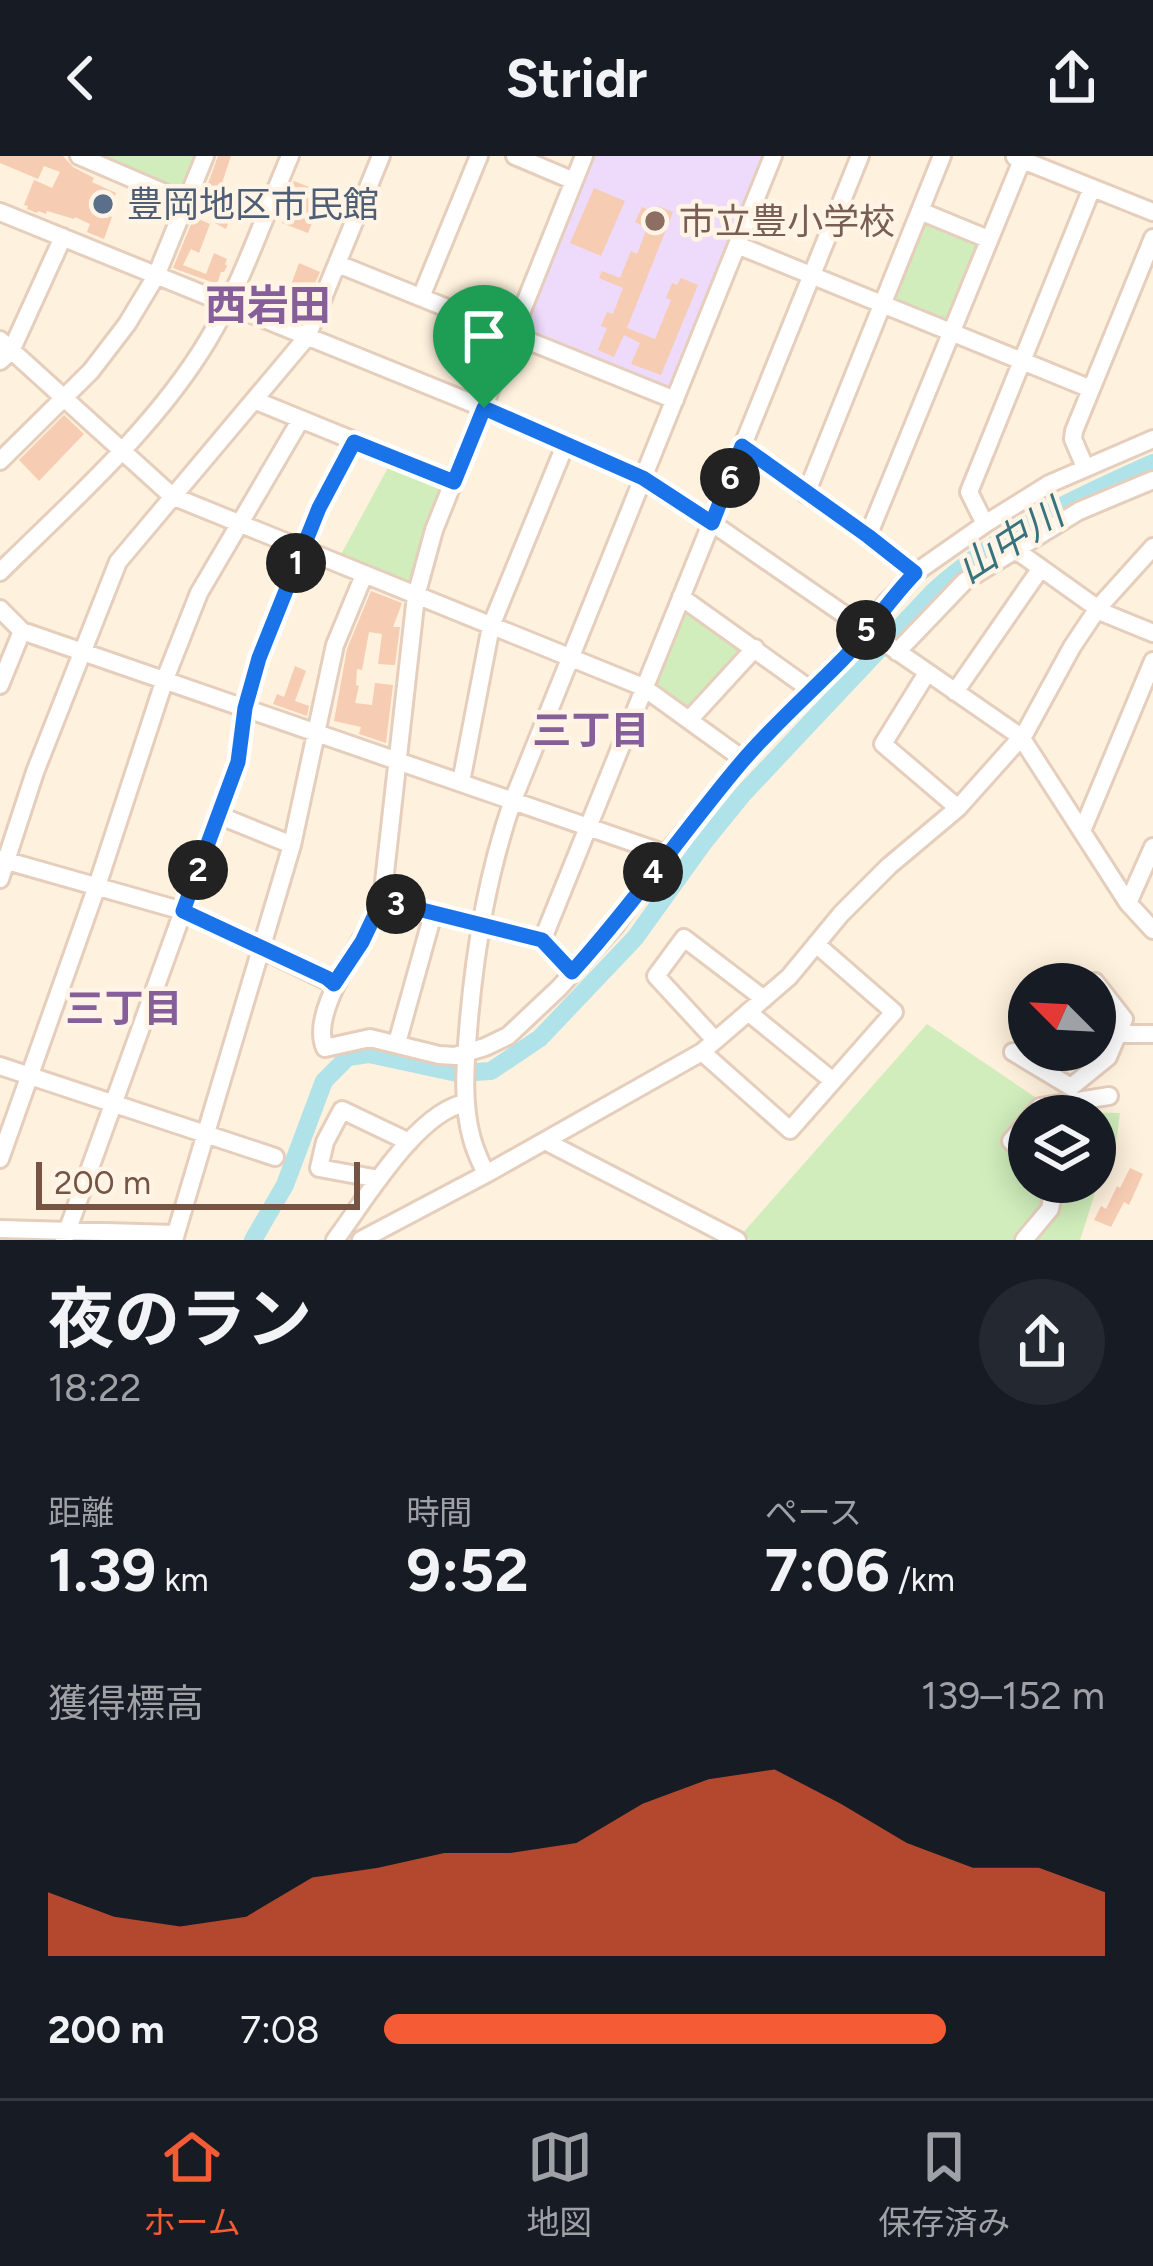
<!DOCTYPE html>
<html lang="ja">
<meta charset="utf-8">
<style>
body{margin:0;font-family:Figtree,"Noto Sans JP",sans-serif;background:#242831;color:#f1f3f6;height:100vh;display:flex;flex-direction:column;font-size:45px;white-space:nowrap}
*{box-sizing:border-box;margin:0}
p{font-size:39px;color:#9ea1a6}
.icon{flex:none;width:66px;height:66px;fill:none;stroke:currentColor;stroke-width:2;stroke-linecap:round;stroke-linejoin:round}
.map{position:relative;height:1084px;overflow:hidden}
.panel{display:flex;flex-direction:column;background:#171b24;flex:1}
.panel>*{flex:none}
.needle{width:78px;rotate:294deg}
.fabs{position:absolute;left:1008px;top:807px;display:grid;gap:24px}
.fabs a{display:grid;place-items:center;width:108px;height:108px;border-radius:50%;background:#171b24;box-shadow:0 6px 30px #0003;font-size:60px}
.scale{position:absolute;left:36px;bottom:30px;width:324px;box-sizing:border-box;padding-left:12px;border:6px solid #765444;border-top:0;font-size:33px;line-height:42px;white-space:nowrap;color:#765444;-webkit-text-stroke:9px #fff4e5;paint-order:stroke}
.pin{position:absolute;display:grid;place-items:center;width:102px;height:102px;color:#fff;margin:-123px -51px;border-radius:50% 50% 50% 0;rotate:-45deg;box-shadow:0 0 12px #0007}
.pin .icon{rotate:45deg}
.km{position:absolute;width:60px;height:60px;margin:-30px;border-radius:50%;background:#222;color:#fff;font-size:33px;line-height:60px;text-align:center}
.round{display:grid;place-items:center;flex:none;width:126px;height:126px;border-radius:63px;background:#242831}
.summary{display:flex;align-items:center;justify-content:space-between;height:204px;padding:0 48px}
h1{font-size:66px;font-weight:700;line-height:90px}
.stats{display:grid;grid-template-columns:repeat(3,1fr);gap:18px;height:204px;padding:12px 48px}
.stats div{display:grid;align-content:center}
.stats b{font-size:60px;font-weight:700}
.stats small{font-size:33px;font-weight:400}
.stats p{font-size:33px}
.chart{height:336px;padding:24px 48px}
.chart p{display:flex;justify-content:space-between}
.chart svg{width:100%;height:216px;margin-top:12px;fill:#f55c35;opacity:.7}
ul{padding:0 48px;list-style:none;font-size:39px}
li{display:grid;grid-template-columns:192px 144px 1fr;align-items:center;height:90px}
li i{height:30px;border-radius:15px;background:#f55c35}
header{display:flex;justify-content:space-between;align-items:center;height:156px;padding:0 48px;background:#171b24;font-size:54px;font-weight:700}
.menu{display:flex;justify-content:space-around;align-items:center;height:168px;border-top:3px solid #363941;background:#171b24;font-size:33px;color:#9ea1a6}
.menu a{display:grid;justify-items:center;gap:6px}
.menu .selected{color:#f55c35}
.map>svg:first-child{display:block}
.education{fill:#eedafa}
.green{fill:#d0edbb;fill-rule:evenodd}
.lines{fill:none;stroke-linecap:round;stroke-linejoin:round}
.river{stroke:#b0e2e9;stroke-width:18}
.building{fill:#f6ccb2}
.minor-casing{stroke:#e5cebc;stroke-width:22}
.minor{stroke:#fff;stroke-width:16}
.route-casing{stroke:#fff;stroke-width:24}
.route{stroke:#1a73e8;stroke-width:15}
.service-dot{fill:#5c6f8a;stroke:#fff4e5;stroke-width:4.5}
.education-dot{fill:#8d6e63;stroke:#fff4e5;stroke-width:4.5}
.labels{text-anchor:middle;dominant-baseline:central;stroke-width:9;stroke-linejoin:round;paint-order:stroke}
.service-label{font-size:36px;fill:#4e5e75;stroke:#fff4e5;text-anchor:start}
.education-label{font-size:36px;fill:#785e54;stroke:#fff4e5;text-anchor:start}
.water-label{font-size:39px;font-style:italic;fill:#36737e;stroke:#fff4e5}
.neighbourhood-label{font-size:39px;font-weight:bold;fill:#855e9a;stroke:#fff4e5}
.quarter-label{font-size:42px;font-weight:bold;fill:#855e9a;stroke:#fff4e5}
</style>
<header><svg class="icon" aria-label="back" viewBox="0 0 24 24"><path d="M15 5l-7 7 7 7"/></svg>Stridr<svg class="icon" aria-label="share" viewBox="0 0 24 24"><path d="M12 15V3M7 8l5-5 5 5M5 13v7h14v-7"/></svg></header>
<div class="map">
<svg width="1153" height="1084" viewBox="0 0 1153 1084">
<rect width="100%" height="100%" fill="#fef1dd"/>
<path class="education" d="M 593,0 L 766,0 L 671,236 L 524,178 L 523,170 Z"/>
<path class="green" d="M 104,0 L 198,0 L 183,36 L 102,3 Z
M 921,63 L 979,86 L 949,170 L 888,145 Z
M 391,306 L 443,327 L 444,331 L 426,373 L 411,432 L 338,404 Z
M 685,451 L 747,493 L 691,556 L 649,528 Z
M 927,868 L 1057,956 L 1120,957 L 1115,995 L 1096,1034 L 1080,1084 L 750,1084 L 741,1079 ZM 1029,960 L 1095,960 L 1095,1026 L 1029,1026 Z"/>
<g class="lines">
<path class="river" d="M 253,1084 L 285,1029 L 324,925 L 348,901 L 369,898 L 457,917 L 491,915 L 540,882 L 635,782 L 704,686 L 743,638 L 934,435 C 998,377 1075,342 1153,307"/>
</g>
<path class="building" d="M 0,0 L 63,0 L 73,11 L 94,22 L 92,26 L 116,37 L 107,59 L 112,61 L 104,83 L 87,76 L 90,68 L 75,61 L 74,63 L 47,55 L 46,58 L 38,55 L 37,57 L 27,53 L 28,50 L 24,49 L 34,24 L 52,32 L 60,16 L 44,10 L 38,23 L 0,7 Z
M 218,0 L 231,0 L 220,33 L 239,41 L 226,73 L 215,67 L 221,52 L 202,44 Z
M 294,25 L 324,37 L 308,77 L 282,67 L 286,57 L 281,55 Z
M 594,32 L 625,45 L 601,100 L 570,87 Z
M 658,50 L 673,56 L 627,172 L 655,183 L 671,144 L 666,142 L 672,127 L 677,129 L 681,122 L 698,129 L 661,219 L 631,208 L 640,187 L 624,179 L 614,201 L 598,194 L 607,172 L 601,170 L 607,156 L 613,158 L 623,132 L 599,122 L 602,115 L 620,122 L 631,95 L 637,98 L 647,72 L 635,66 L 642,51 L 654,56 Z
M 194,61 L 210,68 L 199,97 L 191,93 L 183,109 L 206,118 L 214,97 L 227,103 L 225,108 L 227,110 L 224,116 L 221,116 L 217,128 L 173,112 Z
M 299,107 L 320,116 L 314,129 L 308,126 L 294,161 L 281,156 Z
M 64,259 L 84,278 L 39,325 L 19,304 Z
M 371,435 L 402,447 L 393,471 L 400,471 L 395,509 L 378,508 L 382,478 L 369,476 L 362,514 L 357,513 L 356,529 L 359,530 L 355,547 L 372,549 L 375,527 L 393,529 L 386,587 L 359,578 L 361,571 L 334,565 L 347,493 Z
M 295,510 L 306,515 L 295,545 L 309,550 L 307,560 L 273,548 L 277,538 L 284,541 Z
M 1130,1012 L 1143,1018 L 1129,1049 L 1124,1046 L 1111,1071 L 1094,1064 L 1101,1050 L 1106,1053 L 1117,1030 L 1120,1032 Z"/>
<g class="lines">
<defs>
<path id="minor" d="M 79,0 L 186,46
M 515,0 L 574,25
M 584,0 L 434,374 L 416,440 L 382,744 C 368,782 308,853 325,892 L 370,882 L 439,899 L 455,900 L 485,891 L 508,880 L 559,832 L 614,771 L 666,698 L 744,604 L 844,501 L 887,446 L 915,417 L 985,368 L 1049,328 L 1153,283
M 1015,1 L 1153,56
M 920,55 L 988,83
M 0,56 L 484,252 L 643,322 L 712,367 L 1021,581 L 1128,747 L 1153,774
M 737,89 L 1091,233
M 338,108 L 675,244
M 421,141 L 479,0
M 0,184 L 172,340 L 643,531 L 744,604
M 0,205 L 11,195 L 63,81
M 254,244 L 455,326
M 742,291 L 868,380 L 915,417
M 0,305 L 91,215 L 127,168 L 156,120 L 205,0
M 1085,311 L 1073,283 L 1074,275 L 1153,82
M 806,338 L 942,0
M 985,368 L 969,336 L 1092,32
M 868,380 L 1022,4
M 1017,395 L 1104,457 L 1153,477
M 0,416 C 72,345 156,271 208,184 C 242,127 264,61 290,0
M 681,441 L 811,534
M 0,453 L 22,475 L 666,698
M 897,496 L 965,425 L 1079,355 L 1153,324
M 927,517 L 883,588 L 958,652
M 0,529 L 22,475
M 955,536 L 1041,412
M 689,564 L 755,492
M 461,626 L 491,470 L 566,287
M 218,659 L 292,689
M 1082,675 L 1153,505
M 0,703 L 183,755 L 334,828
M 0,723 L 35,616 L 118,406 L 307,181 L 381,0
M 382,744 L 542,785 L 572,816
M 1128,747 L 1153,691
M 542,785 L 860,0
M 748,856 L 833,925
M 1118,878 L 1153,878
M 715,884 L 656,820 L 684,782 L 764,843
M 397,887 L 433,758
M 702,896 L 790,974 L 894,856 L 816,788
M 1013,896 L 1071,931 L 1108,901 L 1124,863 L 1095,826 L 1093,828
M 0,910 L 275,1001
M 1032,960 L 1040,951 L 1109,940
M 1029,964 L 1011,985 L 1029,1000
M 545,985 L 737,1084
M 0,1003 L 97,730 L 165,523 L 199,437 L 301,263
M 486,1018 C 481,1007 475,995 472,983 C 461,945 466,902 469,863 C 476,787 488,716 513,644 L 773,0
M 379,1023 L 319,1012 L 325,986 L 342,954 L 409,986
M 0,1073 L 176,1078
M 64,1084 L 237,606 L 245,552 L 259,502 L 319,352 L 354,286
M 174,1084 L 292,689 L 335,489 L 364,419
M 335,1084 C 364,1046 417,955 466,947
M 361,1084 L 486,1018 L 702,896 L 789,821 L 841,758 L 889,710 L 958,652 L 1025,577 L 1072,491 L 1098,452 L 1153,391
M 1024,1084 L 1050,1053 L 1055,1026"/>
</defs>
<use href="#minor" class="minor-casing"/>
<use href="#minor" class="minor"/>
</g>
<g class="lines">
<defs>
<path id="route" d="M 484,252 L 643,322 L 712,367 L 742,290 L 868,380 L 915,417 C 889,444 869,475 844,502 C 810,537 772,570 740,608 C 683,676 632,750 572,816 L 542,784 L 382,744 L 362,786 L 334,828 L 327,822 L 183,755 L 238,606 L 245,552 L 259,502 L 319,352 L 354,286 L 454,326 Z"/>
</defs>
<use href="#route" class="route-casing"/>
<use href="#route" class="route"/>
</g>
<circle class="service-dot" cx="103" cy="48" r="12"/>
<circle class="education-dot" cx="655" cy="65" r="12"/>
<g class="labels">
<g class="service-label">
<text x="127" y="48">豊岡地区市民館</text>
</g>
<g class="education-label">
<text x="679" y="65">市立豊小学校</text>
</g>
<g class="water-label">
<text transform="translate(1010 385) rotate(-33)">山中川</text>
</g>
<g class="neighbourhood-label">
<text x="591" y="574">三丁目</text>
<text x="124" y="852">三丁目</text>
</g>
<g class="quarter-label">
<text x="268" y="149">西岩田</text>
</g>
</g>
</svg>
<div class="fabs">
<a><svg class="needle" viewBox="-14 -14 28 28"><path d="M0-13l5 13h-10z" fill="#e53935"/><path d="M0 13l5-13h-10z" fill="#9ea1a6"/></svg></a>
<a><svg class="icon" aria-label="layers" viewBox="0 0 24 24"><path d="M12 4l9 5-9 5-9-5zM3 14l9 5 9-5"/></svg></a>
</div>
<div class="scale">200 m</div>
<div class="pin" style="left:484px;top:252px;background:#1e9e55"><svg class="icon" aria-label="arrive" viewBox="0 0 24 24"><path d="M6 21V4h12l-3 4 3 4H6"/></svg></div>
<b class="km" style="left:296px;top:407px">1</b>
<b class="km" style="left:198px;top:714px">2</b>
<b class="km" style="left:396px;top:748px">3</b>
<b class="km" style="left:653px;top:716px">4</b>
<b class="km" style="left:866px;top:474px">5</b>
<b class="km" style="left:730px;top:322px">6</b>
</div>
<section class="panel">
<div class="summary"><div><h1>夜のラン</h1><p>18:22</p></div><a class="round"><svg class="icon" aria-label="share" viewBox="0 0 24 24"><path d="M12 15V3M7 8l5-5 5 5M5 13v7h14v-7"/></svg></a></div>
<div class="stats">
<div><p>距離</p><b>1.39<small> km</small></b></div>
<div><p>時間</p><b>9:52</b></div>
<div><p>ペース</p><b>7:06<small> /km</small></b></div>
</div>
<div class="chart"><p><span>獲得標高</span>139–152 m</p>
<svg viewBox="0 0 160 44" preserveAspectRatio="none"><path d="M0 44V31L10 36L20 38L30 36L40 28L50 26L60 23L70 23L80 21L90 13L100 8L110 6L120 13L130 21L140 26L150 26L160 31V44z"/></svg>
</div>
<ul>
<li><b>200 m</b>7:08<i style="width:78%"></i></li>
</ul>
</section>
<nav class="menu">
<a class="selected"><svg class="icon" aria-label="home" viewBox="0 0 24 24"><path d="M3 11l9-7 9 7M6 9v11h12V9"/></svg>ホーム</a>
<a><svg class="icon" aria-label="map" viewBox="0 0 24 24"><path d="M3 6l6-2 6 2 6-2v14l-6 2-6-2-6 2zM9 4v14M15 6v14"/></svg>地図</a>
<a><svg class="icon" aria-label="saved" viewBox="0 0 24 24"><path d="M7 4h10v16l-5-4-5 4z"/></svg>保存済み</a>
</nav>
